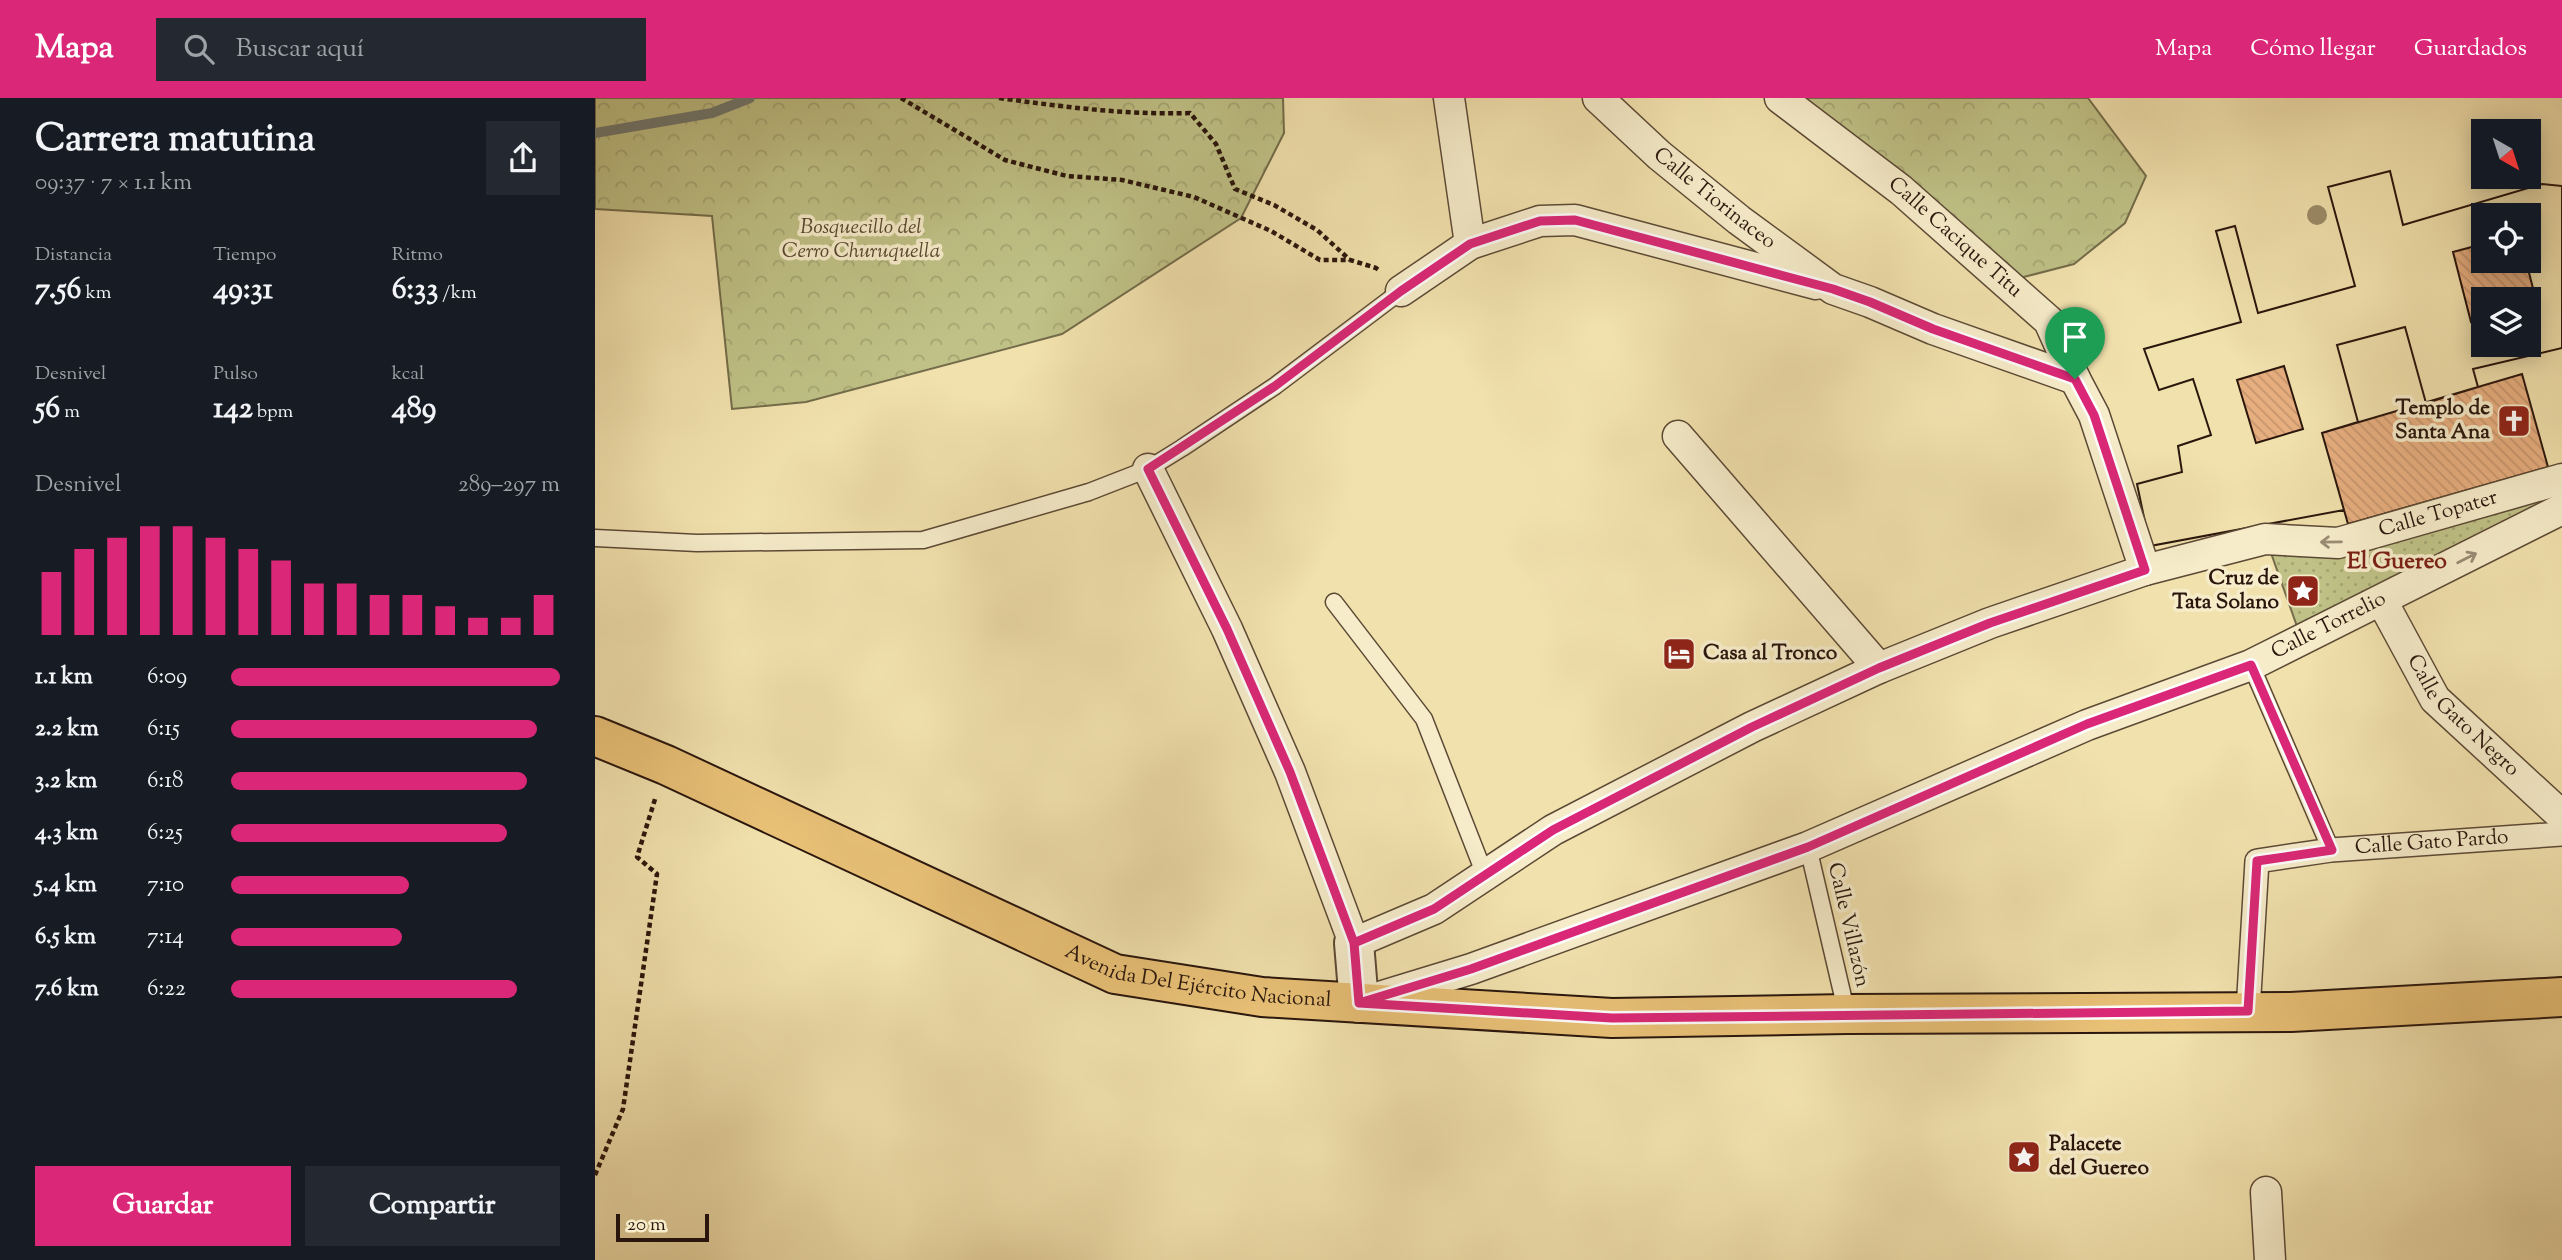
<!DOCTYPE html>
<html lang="es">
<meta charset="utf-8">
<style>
body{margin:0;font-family:"Sorts Mill Goudy",serif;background:#242831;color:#f1f3f6;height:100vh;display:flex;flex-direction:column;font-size:26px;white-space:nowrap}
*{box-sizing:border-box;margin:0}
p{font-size:23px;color:#9ea1a6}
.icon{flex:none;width:38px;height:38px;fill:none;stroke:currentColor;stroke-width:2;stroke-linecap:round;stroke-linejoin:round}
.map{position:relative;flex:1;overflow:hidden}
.details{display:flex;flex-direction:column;background:#171b24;width:595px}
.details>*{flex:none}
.needle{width:46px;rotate:141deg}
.controls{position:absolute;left:1876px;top:21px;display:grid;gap:14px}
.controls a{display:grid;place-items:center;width:70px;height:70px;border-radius:0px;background:#171b24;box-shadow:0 4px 18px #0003;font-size:35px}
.scale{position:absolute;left:21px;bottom:18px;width:93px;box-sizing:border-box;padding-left:7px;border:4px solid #2a160d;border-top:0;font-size:19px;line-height:24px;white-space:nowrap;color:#2a160d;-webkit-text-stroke:5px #f6ecca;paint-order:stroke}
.pin{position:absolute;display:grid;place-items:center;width:60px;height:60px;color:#fff;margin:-72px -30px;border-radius:50% 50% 50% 0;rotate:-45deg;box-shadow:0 0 7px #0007}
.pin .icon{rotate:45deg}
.round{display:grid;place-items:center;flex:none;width:74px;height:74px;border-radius:0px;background:#242831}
.summary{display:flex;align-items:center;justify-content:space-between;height:119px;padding:0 35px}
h1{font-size:38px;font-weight:700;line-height:52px}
.metrics{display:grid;grid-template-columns:repeat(3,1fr);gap:10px;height:119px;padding:7px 35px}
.metrics div{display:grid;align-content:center}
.metrics b{font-size:30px;font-weight:700}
.metrics small{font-size:19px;font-weight:400}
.metrics p{font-size:19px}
.chart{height:196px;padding:14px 35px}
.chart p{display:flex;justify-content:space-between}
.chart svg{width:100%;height:126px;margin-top:7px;stroke:#db2777;stroke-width:6}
.cta{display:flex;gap:14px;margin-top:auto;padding:14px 35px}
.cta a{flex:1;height:80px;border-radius:0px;background:#db2777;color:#fff;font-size:28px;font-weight:700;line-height:80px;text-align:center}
.cta a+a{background:#242831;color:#f1f3f6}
ul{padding:0 35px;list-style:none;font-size:23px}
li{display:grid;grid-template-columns:112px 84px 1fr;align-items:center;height:52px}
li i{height:18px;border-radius:9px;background:#db2777}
header{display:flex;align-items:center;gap:42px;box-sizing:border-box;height:98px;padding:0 35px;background:#db2777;color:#fff}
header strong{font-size:33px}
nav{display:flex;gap:38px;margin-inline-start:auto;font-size:24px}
.search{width:490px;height:63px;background:#242831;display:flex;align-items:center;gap:18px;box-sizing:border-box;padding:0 24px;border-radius:0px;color:#9ea1a6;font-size:26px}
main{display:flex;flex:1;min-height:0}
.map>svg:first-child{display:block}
.grass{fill:url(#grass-dots);stroke:#746c4a;stroke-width:2}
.forest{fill:url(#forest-crowns);stroke:#746c4a;stroke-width:2}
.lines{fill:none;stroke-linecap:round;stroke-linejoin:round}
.stream{stroke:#707971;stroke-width:10}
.building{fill:url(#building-back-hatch);stroke:#2a160d;stroke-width:2;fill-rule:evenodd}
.service-casing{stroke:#5c4935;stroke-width:19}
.pedestrian-casing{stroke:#5c4935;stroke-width:26}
.minor-casing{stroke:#5c4935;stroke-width:33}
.tertiary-casing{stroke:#5c4935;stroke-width:42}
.primary-casing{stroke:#2a160d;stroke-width:42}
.path{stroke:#2a160d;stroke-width:4.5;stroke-dasharray:5 3.5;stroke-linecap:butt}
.service{stroke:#f6ecca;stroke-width:16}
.pedestrian{stroke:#f6ecca;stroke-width:23}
.minor{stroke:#f6ecca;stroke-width:30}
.tertiary{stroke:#f6ecca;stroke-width:38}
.primary{stroke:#e8c076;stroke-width:38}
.tree{fill:#9c8d69}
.oneway{stroke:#9a8c75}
.route-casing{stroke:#fff;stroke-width:14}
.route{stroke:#db2777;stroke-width:9}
.labels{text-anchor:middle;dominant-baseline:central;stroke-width:7;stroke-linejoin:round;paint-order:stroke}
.street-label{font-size:21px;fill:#2a160d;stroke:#f6ecca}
.park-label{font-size:21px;font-style:italic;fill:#574931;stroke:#f6ecca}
.poi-label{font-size:21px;font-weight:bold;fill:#2a160d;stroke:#f6ecca;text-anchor:end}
.neighbourhood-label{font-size:23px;font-weight:bold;fill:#7a1f14;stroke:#f6ecca}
</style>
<header>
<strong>Mapa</strong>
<div class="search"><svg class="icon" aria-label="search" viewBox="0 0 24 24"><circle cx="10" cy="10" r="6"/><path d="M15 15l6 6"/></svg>Buscar aquí</div>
<nav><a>Mapa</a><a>Cómo llegar</a><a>Guardados</a></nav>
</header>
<main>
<section class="details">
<div class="summary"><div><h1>Carrera matutina</h1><p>09:37 · 7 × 1.1 km</p></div><a class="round"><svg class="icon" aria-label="share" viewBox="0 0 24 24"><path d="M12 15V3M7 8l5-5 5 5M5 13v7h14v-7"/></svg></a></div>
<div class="metrics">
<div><p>Distancia</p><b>7.56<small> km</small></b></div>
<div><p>Tiempo</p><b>49:31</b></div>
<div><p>Ritmo</p><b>6:33<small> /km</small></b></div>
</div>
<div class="metrics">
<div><p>Desnivel</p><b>56<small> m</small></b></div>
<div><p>Pulso</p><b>142<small> bpm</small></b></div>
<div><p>kcal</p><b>489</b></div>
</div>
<div class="chart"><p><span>Desnivel</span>289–297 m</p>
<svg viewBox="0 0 160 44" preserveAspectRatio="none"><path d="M5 44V22M15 44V14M25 44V10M35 44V6M45 44V6M55 44V10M65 44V14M75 44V18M85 44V26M95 44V26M105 44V30M115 44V30M125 44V34M135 44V38M145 44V38M155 44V30"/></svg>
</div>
<ul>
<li><b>1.1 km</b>6:09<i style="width:100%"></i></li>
<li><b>2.2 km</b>6:15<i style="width:93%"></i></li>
<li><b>3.2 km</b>6:18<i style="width:90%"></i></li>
<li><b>4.3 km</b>6:25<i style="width:84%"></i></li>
<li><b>5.4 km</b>7:10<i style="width:54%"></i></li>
<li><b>6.5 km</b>7:14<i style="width:52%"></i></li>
<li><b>7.6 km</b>6:22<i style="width:87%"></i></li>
</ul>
<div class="cta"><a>Guardar</a><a>Compartir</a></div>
</section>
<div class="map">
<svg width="1967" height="1162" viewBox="0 0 1967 1162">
<defs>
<pattern id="grass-dots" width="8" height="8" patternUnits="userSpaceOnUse" patternTransform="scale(1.75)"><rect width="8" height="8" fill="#bfc186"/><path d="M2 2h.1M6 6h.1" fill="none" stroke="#a4a572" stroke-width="1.8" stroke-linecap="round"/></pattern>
<pattern id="forest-crowns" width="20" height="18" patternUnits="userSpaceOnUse" patternTransform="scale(1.75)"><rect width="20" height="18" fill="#bfc186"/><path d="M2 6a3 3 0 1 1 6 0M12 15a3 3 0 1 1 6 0" fill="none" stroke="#a4a572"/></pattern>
<pattern id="building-back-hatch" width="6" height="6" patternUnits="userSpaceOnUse" patternTransform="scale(1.75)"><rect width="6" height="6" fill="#e7ae7f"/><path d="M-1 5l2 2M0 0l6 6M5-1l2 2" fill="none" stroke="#c6956d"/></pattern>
</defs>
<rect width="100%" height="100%" fill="#f1e1ad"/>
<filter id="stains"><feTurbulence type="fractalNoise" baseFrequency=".00286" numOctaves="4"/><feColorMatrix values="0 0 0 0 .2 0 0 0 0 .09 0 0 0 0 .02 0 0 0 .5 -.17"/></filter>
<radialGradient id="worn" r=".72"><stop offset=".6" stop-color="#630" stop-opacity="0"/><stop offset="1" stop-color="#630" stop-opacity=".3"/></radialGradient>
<path class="grass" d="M 1967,395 L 1704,534 L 1676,455 Z"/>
<path class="forest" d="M 0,0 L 688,0 L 689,35 L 646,120 L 467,236 L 211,304 L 137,311 L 117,118 L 0,111 Z
M 1200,0 L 1493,0 L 1551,78 L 1530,125 L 1479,166 L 1425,180 Z"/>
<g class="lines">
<path class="stream" d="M 0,35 L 117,15 L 155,0"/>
</g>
<path class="building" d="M 1795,73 L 1808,127 L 1947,86 L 1967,88 L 1967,250 L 1878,271 L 1883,289 L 1831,305 L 1810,229 L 1742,247 L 1763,324 L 1727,335 L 1749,412 L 1555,448 L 1542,386 L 1587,374 L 1583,348 L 1616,337 L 1598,281 L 1564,292 L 1549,251 L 1646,224 L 1621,133 L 1640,128 L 1663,215 L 1760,188 L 1733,89 ZM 1888,117 L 1934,117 L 1934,163 L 1931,163 L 1942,206 L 1934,208 L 1934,247 L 1888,247 L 1888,221 L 1876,224 L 1858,154 L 1888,146 ZM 1689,268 L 1708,331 L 1661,345 L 1642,282 Z
M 1795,73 L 1808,127 L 1947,86 L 1967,88 L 1967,250 L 1878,271 L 1883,289 L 1831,305 L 1810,229 L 1742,247 L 1763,324 L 1727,335 L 1749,412 L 1555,448 L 1542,386 L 1587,374 L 1583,348 L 1616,337 L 1598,281 L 1564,292 L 1549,251 L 1646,224 L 1621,133 L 1640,128 L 1663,215 L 1760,188 L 1733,89 ZM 1888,117 L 1934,117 L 1934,163 L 1888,163 ZM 1888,201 L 1934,201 L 1934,247 L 1888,247 Z
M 1927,276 L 1953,369 L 1753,426 L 1727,335 Z"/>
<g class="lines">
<defs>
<path id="service" d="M 0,440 L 102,445 L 328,442 L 494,394 L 553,371 L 587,350 L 680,288 L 806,193
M 739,504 L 829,621 L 890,777
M 1656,567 L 1736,752
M 1213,749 L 1252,916"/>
<g id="pedestrian">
<path id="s1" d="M 1653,913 L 1662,763 L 1736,752 L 1967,736"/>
</g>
<g id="minor">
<path d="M 854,0 L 875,146"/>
<path id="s2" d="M 1003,0 L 1064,57 L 1144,122 L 1238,191 L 1275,204 L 1338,231 L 1480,281"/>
<path id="s3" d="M 1185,0 L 1306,92 L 1454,223 L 1480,281 L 1499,317 L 1550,472"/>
<path d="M 806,193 L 875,146 L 945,123 L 980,122 L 1221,186"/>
<path d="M 1083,338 L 1284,570"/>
<path id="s4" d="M 553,371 L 632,531 L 695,674 L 759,845 L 839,811 L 958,732 L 1157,629 L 1284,570 L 1395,525 L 1550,472 L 1670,441 L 1743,445 L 1967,381"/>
<path id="s5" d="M 1787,503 L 1840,601 L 1967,718"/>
<path id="s6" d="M 781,900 L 876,871 L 1213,749 L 1492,627 L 1656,567 L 1967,411"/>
<path d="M 1671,1094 L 1675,1162"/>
</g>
<path id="tertiary" d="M 759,845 L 764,905"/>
<g id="primary">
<path id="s7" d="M 0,638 L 71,667 L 520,876 L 667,899 L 1017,920 L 1252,916 L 1696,914 L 1967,899"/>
</g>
</defs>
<use href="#service" class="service-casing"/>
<use href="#pedestrian" class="pedestrian-casing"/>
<use href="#minor" class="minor-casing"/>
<use href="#tertiary" class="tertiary-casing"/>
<use href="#primary" class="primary-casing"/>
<path class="path" d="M 306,0 L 410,62 L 472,78 L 527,82 L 599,99 L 676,133 L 725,162 L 755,162 L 781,170 L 785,173
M 404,0 C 470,9 529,17 595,15 L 621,46 L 640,91 L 679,107 L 722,132 L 755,162
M 0,1077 L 28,1011 L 62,776 L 42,759 L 61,698"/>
<use href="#service" class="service"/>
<use href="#pedestrian" class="pedestrian"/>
<use href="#minor" class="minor"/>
<use href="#tertiary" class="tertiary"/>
<use href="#primary" class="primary"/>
</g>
<circle class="tree" cx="1722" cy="117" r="10"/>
<defs><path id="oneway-shaft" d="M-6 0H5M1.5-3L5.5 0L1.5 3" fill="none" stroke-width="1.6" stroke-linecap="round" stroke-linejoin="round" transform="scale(1.75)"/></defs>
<g class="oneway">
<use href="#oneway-shaft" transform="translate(1736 444) rotate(179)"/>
<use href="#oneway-shaft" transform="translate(1872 460) rotate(-27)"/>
</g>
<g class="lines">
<defs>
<path id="route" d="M 1480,281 L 1338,231 L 1275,204 L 1238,191 L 980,122 L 945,123 L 875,146 L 806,193 L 680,288 L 553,371 L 632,531 L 695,674 L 759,845 L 764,905 L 1017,920 L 1653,913 L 1662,763 L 1737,752 L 1656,567 L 1492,626 L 1213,749 L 876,871 L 764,905 L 759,845 L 839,811 L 958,732 L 1157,629 L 1284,570 L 1395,525 L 1550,472 L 1499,317 L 1480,281"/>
</defs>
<use href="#route" class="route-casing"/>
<use href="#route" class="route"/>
</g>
<defs>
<symbol id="church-square" viewBox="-11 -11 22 22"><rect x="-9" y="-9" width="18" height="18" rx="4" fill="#8f2418" stroke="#f6ecca"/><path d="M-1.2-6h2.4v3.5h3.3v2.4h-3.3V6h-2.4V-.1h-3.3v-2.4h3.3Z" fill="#fff"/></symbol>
<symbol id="sight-square" viewBox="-11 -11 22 22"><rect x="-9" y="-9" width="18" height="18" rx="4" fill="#8f2418" stroke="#f6ecca"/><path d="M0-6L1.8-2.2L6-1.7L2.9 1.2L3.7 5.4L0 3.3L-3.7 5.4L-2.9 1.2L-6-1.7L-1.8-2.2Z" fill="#fff"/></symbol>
<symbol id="hotel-square" viewBox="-11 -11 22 22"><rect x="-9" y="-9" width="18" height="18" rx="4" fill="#8f2418" stroke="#f6ecca"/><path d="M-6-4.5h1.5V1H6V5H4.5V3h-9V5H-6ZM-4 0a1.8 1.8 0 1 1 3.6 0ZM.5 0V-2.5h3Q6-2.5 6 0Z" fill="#fff"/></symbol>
</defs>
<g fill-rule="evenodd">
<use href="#church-square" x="1900" y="304" width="38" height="38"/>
<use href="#sight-square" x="1689" y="474" width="38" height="38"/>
<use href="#hotel-square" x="1065" y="537" width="38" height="38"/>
<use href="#sight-square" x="1410" y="1040" width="38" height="38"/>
</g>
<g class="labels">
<g class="street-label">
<text stroke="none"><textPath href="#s2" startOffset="154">Calle Tiorinaceo</textPath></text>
<text stroke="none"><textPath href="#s3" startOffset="224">Calle Cacique Titu</textPath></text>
<text stroke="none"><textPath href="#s4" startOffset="1696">Calle Topater</textPath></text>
<text stroke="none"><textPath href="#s6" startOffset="1024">Calle Torrelio</textPath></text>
<text stroke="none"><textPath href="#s5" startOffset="142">Calle Gato Negro</textPath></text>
<text stroke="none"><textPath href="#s1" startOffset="326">Calle Gato Pardo</textPath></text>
<text transform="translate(1253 827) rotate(77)">Calle Villazón</text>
<text stroke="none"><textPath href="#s7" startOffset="654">Avenida Del Ejército Nacional</textPath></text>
</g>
<g class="park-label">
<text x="266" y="130">Bosquecillo del<tspan x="266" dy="24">Cerro Churuquella</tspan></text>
</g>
<g class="poi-label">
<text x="1895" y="311">Templo de<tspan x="1895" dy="24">Santa Ana</tspan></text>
<text x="1684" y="481">Cruz de<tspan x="1684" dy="24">Tata Solano</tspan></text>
<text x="1108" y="556" text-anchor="start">Casa al Tronco</text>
<text x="1454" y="1047" text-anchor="start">Palacete<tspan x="1454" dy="24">del Guereo</tspan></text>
</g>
<g class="neighbourhood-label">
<text x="1802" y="464">El Guereo</text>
</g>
</g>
<rect width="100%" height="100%" filter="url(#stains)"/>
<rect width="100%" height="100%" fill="url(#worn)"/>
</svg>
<div class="controls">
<a><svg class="needle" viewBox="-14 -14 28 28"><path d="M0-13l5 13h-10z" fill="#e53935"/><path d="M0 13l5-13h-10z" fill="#9ea1a6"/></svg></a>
<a><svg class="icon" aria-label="locate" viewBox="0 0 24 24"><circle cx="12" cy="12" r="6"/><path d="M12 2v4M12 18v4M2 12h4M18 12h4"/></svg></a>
<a><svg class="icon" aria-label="layers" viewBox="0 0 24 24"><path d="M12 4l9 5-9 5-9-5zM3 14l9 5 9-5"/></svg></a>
</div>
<div class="scale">20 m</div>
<div class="pin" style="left:1480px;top:281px;background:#1e9e55"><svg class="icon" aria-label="arrive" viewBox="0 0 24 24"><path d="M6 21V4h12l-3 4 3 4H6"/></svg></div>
</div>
</main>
